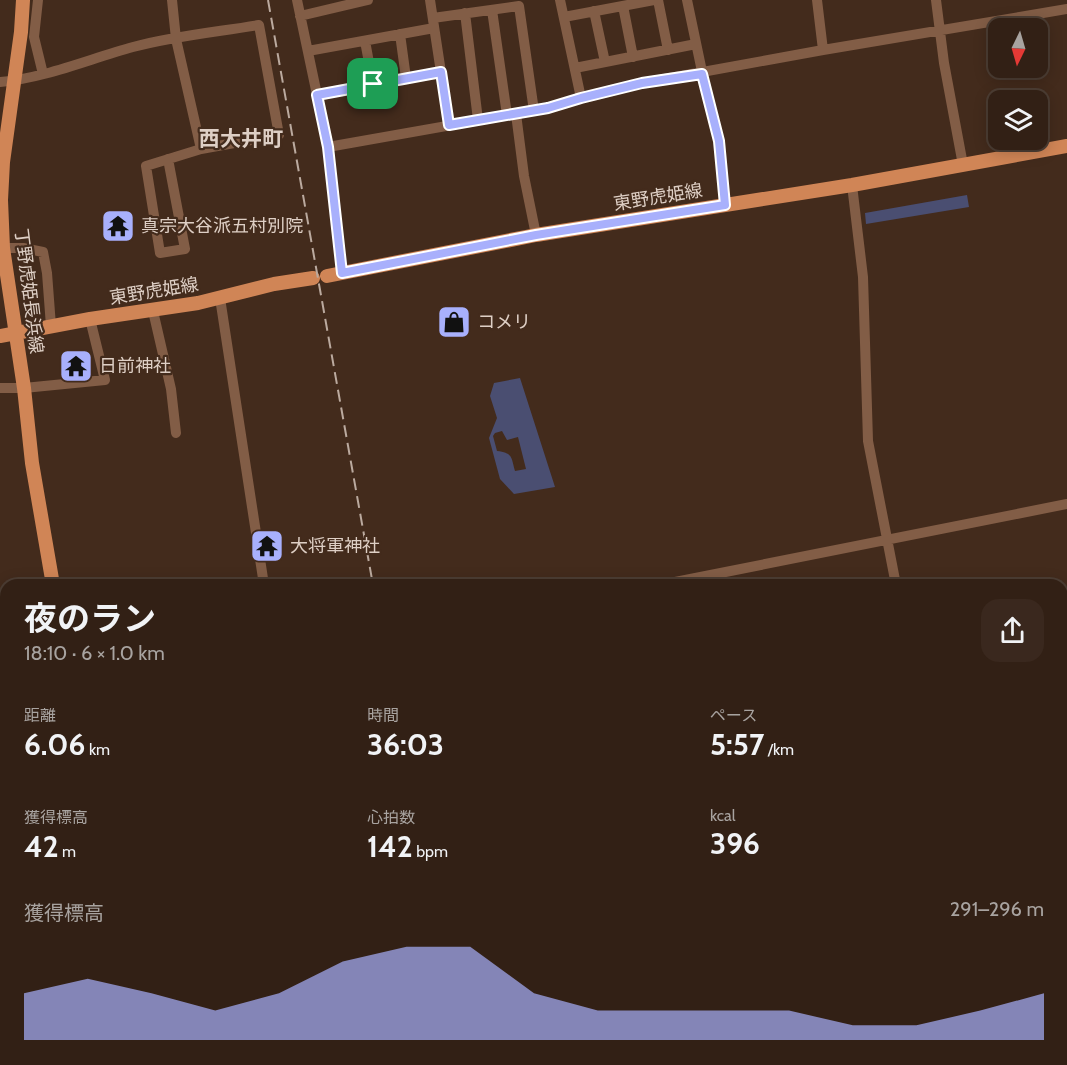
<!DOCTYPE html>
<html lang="ja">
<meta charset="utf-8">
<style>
body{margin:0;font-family:Cabin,"Noto Sans JP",sans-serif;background:#3a281e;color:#f1f3f6;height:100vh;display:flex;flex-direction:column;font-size:22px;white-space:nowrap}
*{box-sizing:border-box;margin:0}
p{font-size:20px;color:#a8a3a0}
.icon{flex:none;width:33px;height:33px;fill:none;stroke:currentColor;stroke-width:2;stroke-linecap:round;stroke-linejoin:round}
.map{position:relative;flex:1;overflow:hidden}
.drawer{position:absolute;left:0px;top:579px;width:1068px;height:486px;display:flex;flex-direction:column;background:#322015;border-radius:18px 18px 0 0;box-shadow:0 3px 15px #0003,0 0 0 2px #4d3e34}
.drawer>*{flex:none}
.needle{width:39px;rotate:185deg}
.tools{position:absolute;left:988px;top:18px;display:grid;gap:12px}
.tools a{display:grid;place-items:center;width:60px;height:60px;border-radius:12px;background:#322015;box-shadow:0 3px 15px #0003,0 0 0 2px #4d3e34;font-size:30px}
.pin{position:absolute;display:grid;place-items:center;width:51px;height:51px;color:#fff;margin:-26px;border-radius:12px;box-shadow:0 3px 9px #0006}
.round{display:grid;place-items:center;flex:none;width:63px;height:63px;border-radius:18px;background:#3a281e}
.headline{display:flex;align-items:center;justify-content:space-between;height:102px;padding:0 24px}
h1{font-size:33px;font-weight:700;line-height:45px}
.figures{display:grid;grid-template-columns:repeat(3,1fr);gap:9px;height:102px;padding:6px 24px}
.figures div{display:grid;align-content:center}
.figures b{font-size:30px;font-weight:700}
.figures small{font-size:16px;font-weight:400}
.figures p{font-size:16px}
.chart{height:168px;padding:12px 24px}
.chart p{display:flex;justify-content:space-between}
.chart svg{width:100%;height:108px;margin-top:6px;fill:#a8b0fc;opacity:.7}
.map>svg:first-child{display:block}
.green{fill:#4a4e71;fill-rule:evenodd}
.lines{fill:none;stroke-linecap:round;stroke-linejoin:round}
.river{stroke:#16163c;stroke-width:14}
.minor{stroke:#825d46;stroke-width:10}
.major{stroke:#d08556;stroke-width:14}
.rail{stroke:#bbaa9f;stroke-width:2;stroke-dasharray:12 6;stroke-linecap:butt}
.route-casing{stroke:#fff;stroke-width:12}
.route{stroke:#a8b0fc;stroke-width:8}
.labels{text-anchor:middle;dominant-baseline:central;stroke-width:4.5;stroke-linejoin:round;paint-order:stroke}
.street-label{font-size:18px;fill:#decfc5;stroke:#432b1c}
.poi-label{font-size:18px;fill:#decfc5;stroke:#432b1c;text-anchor:start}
.quarter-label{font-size:21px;font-weight:bold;fill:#decfc5;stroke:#432b1c}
</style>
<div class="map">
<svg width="1067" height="1065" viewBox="0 0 1067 1065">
<rect width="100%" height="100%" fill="#432b1c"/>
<path class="green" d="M 967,195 L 969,207 L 866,224 L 865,213 Z
M 520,378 L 555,487 L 514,494 L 500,479 L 489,438 L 497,418 L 490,396 L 494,383 ZM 502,431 L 507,440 L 518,437 L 526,469 L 515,471 C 511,457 513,453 497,451 L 493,436 L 495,433 Z"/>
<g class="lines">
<path class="river" d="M 1062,900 L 1067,899
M 140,1065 L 154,1063 L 195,1065
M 560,1065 L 568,1059"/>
<path class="minor" d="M 38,0 L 34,37 L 43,74
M 297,0 L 328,147 L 342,273
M 430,0 L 449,125
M 560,0 L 581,98 L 642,83 L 823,50 L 1067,9
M 658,0 L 668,50
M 687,0 L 708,100 L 719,141 L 725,205
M 817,0 L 823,50
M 936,0 L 944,63 L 963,165
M 623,6 L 633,57
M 492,10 L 507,115
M 594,11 L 605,62
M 465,13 L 478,120
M 300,16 L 368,0
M 564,17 L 654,0
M 433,18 L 519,6 L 534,111
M 400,34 L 406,78
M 365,41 L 373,84
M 308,51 L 434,28
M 575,68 L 696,44
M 0,82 C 45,78 89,59 133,47 C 174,36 217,32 259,25 L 279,135 L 201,149 L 176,39 L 172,0
M 317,95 L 441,72
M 516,114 L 524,176 L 536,235
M 328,147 L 548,108 L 581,98
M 168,159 L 185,249 L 160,253 L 146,166 L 201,149
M 852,185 L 863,277 L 868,441 L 896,585
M 0,248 L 23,248 L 43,252 L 47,273 L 51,326
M 220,298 L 264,585
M 153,311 L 171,389 L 176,433
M 0,388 L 24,388 L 105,380 L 90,319
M 660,585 L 1067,504
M 0,704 L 6,703
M 1062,755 L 1067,754
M 1062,808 L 1067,832
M 1062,857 L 1067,856
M 1062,880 L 1067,879
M 210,1059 L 236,1065
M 436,1059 L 438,1065
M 990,1059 L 991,1065
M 82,1065 L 122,1059
M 191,1065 L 192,1059"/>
<path class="major" d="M 23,0 L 21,32 L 3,162 L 1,200 L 3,248 L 24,388 L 32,463 L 53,585
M 327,276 L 536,235 L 852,185 L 1067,146
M 0,336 L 90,319 L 198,303 L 274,284 L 313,278
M 0,954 L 6,953
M 135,1059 L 136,1065
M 354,1059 L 355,1065"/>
<path class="rail" d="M 268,0 L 373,585
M 464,1059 L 465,1065"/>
</g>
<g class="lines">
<defs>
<path id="route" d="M 441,72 L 449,125 L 548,108 L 581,98 L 642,83 L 702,74 L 719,141 L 725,205 L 536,235 L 342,273 L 328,147 L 317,95 Z"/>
</defs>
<use href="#route" class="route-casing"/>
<use href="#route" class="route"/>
</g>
<defs>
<symbol id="temple-square" viewBox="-11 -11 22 22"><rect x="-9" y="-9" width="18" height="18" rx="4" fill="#a8b0fc" stroke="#432b1c"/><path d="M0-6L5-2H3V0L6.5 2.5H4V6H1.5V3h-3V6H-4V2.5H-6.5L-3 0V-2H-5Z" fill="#111"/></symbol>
<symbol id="shop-square" viewBox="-11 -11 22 22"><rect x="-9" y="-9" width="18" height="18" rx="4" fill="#a8b0fc" stroke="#432b1c"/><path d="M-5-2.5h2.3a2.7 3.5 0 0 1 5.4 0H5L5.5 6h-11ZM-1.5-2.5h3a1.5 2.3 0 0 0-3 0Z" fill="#111"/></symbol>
</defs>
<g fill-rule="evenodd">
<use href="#temple-square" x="99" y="207" width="38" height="38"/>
<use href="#shop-square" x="435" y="303" width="38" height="38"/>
<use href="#temple-square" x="57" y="347" width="38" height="38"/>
<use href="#temple-square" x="248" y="527" width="38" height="38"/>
</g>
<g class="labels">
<g class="street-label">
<text transform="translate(658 197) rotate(-9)">東野虎姫線</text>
<text transform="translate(29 291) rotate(83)">丁野虎姫長浜線</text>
<text transform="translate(154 291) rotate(-9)">東野虎姫線</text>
</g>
<g class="poi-label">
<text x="141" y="226">真宗大谷派五村別院</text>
<text x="477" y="322">コメリ</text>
<text x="99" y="366">日前神社</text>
<text x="290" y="546">大将軍神社</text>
</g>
<g class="quarter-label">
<text x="241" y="138">西大井町</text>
</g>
</g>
</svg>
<div class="tools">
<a><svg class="needle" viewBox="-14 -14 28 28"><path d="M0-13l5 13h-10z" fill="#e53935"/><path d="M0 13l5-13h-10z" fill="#a8a3a0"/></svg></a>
<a><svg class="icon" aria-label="layers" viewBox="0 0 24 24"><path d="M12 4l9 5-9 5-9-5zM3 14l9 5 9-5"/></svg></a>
</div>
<div class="pin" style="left:373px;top:84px;background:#1e9e55"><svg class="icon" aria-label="arrive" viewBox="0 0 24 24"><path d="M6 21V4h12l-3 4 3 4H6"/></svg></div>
<section class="drawer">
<div class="headline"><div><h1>夜のラン</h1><p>18:10 · 6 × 1.0 km</p></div><a class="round"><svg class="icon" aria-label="share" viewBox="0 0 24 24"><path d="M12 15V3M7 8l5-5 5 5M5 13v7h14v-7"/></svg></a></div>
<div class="figures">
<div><p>距離</p><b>6.06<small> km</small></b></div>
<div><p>時間</p><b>36:03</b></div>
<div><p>ペース</p><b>5:57<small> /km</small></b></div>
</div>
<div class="figures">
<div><p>獲得標高</p><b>42<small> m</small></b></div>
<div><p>心拍数</p><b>142<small> bpm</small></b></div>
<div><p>kcal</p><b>396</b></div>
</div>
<div class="chart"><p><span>獲得標高</span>291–296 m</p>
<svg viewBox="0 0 160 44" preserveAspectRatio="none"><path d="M0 44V25L10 19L20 25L30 32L40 25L50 12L60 6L70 6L80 25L90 32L100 32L110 32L120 32L130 38L140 38L150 32L160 25V44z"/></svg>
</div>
</section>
</div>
